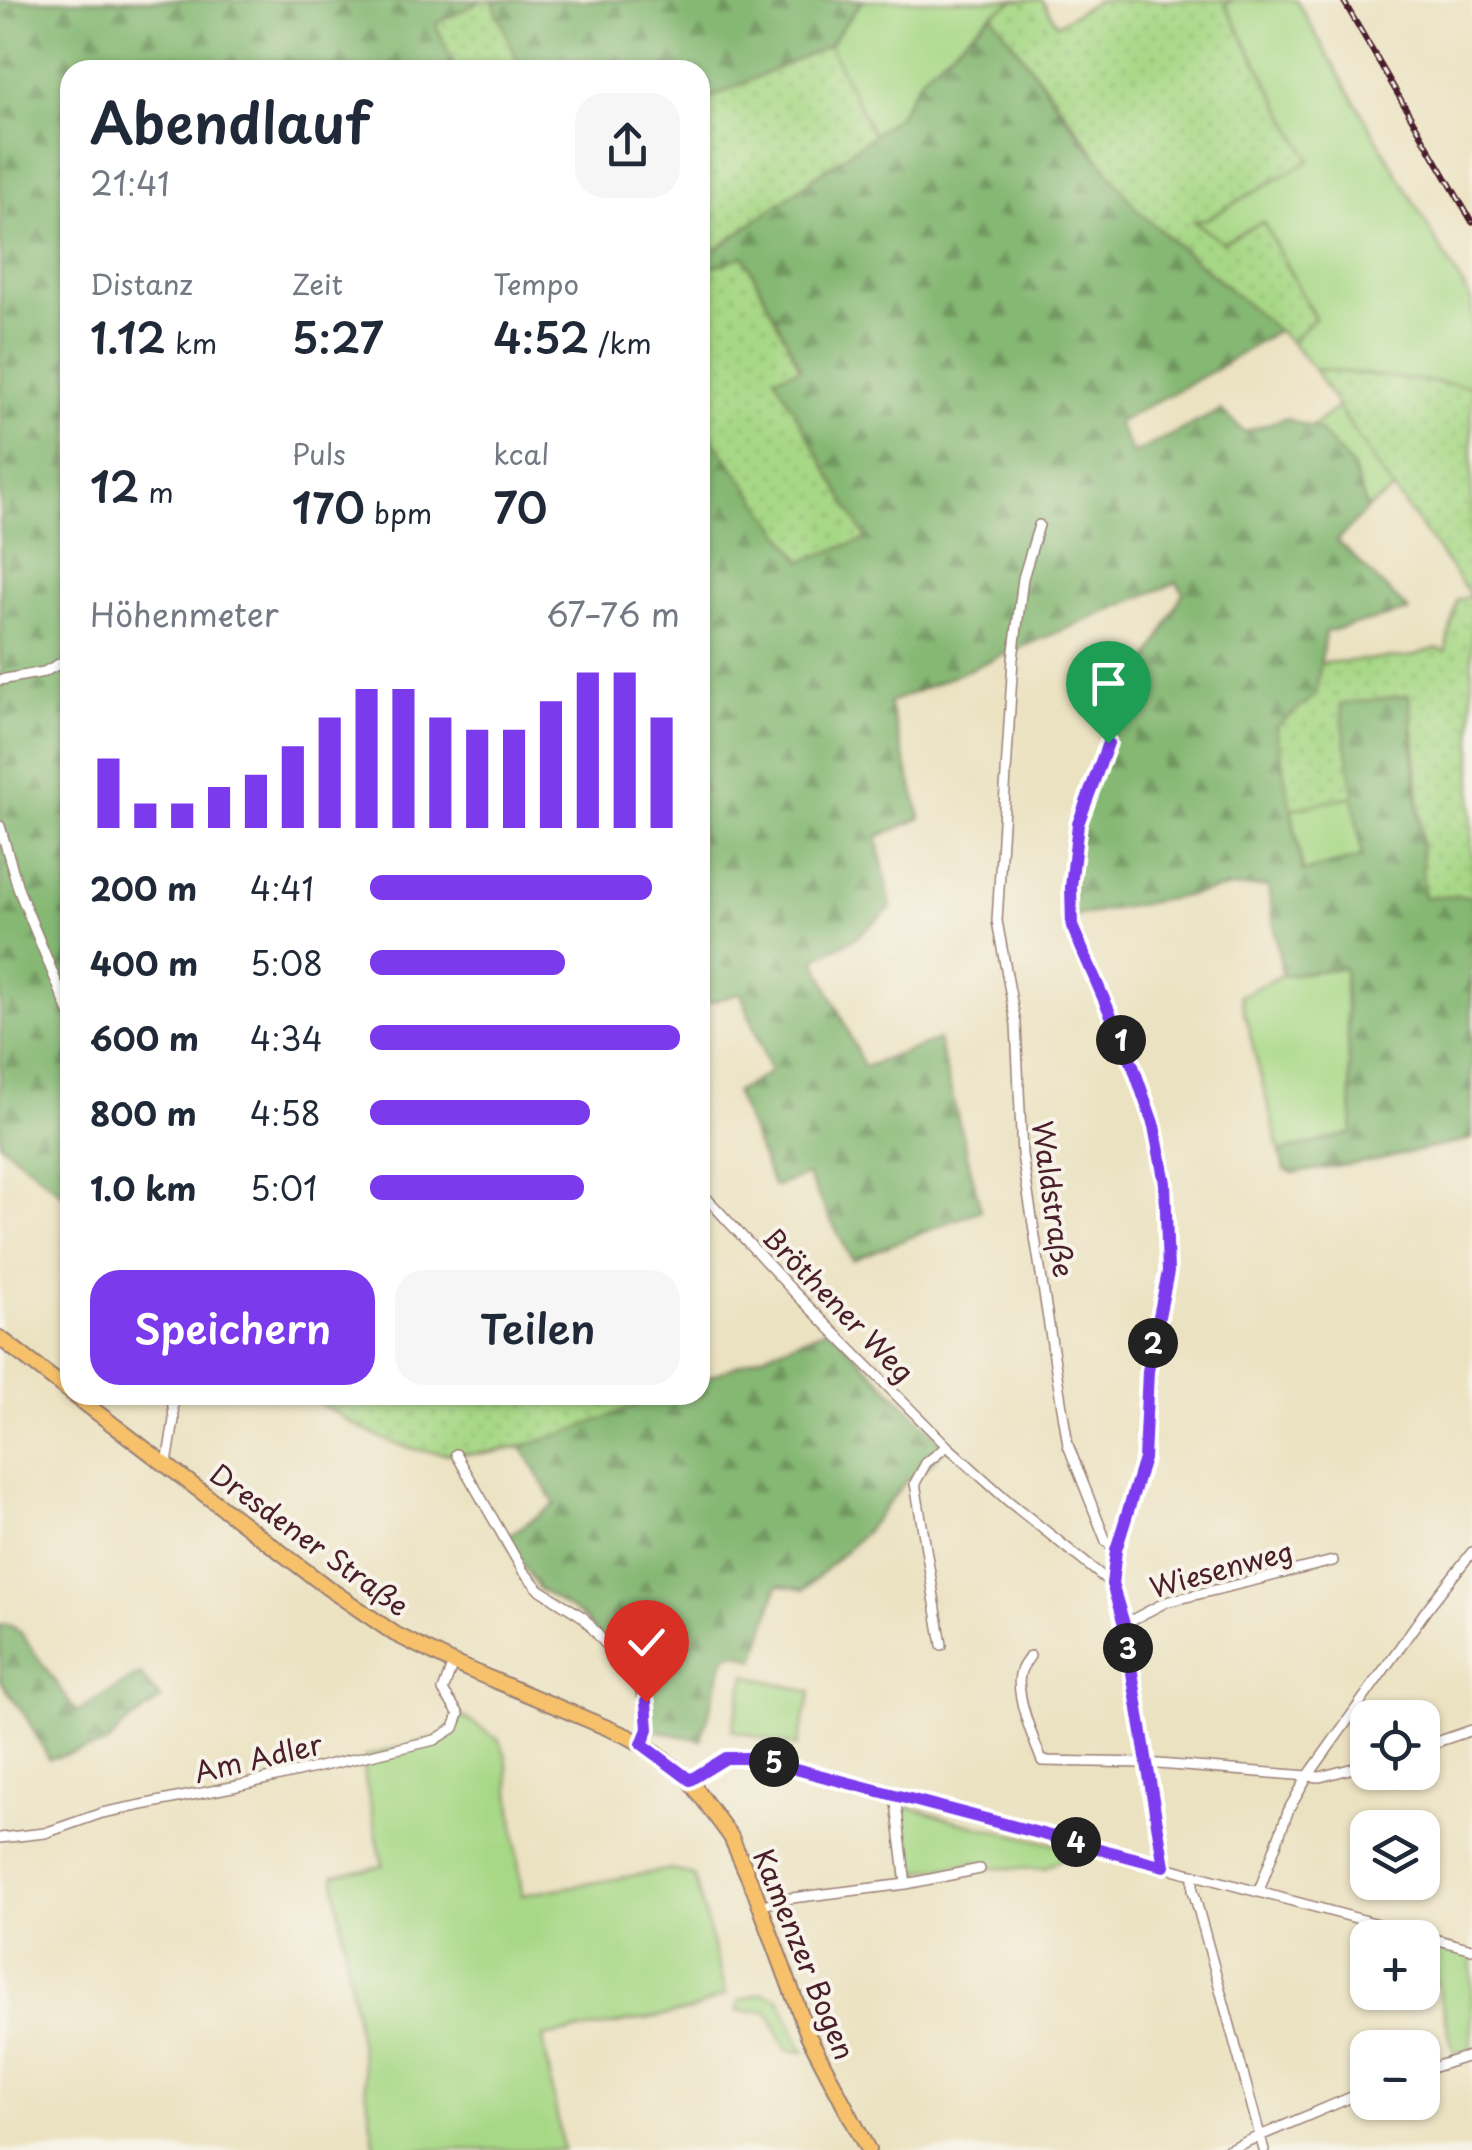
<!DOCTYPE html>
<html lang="de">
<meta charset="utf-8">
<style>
body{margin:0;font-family:"Playpen Sans",sans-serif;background:#f6f6f7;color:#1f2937;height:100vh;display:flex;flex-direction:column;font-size:38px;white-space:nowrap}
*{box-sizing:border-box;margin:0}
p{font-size:32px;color:#747a83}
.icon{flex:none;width:55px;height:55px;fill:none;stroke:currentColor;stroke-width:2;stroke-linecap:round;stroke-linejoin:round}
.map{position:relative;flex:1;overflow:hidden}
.drawer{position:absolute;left:60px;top:60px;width:650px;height:1345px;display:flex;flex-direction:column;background:#fff;border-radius:30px;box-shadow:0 2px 8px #0004}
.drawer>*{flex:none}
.fabs{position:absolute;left:1350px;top:1700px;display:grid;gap:20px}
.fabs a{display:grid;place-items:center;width:90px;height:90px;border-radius:20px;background:#fff;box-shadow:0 2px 8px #0004;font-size:50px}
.pin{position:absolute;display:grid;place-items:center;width:85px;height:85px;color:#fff;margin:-102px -42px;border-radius:50% 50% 50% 0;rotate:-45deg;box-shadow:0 0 10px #0007}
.pin .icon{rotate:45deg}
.km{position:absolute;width:50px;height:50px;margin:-25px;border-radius:50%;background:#222;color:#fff;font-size:28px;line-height:50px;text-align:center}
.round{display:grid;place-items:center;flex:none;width:105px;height:105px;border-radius:30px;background:#f6f6f7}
.headline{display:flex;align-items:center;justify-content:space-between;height:170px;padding:0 30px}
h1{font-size:55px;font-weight:600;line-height:75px}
.figures{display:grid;grid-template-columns:repeat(3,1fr);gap:15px;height:170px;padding:10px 30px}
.figures div{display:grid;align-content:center}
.figures b{font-size:42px;font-weight:600}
.figures small{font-size:28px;font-weight:400}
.figures p{font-size:28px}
.chart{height:280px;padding:20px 30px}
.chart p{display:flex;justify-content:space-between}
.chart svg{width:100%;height:180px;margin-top:10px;stroke:#7c3aed;stroke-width:6}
.cta{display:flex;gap:20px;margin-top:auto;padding:20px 30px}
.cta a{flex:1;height:115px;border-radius:30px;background:#7c3aed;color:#fff;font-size:40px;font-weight:600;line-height:115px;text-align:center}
.cta a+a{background:#f6f6f7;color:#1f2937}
ul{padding:0 30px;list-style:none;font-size:32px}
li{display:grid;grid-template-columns:160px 120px 1fr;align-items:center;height:75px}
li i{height:25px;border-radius:12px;background:#7c3aed}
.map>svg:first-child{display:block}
.green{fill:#a7d886;stroke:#787c58;stroke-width:2.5}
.forest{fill:url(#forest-firs);stroke:#686c4f;stroke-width:2.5}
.garden{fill:url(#garden-dots);stroke:#787c58;stroke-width:2.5}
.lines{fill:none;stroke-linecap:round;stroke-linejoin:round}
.minor-casing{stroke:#9a8076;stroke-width:12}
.primary-casing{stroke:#9a8076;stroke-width:18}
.minor{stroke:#fff;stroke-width:9}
.primary{stroke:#f6c16b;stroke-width:14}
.rail-casing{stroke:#4a1f2b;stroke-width:6}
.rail{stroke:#f7f3e8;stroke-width:2.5;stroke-dasharray:8;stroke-linecap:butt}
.route-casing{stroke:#fff;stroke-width:20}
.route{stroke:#7c3aed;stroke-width:12}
.labels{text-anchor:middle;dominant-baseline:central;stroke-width:8;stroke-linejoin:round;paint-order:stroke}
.street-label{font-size:28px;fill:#4a1f2b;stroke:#f7f3e8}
</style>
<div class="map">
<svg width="1472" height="2150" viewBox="0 0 1472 2150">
<defs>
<pattern id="forest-firs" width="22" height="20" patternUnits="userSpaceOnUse" patternTransform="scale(2.5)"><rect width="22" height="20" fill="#85b873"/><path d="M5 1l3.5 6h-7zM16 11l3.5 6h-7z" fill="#6f955f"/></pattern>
<pattern id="garden-dots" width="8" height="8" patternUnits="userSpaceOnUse" patternTransform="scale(2.5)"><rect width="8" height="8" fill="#a7d886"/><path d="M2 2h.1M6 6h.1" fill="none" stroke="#91b974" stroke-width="1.8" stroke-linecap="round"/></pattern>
</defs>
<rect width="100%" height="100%" fill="#f7f3e8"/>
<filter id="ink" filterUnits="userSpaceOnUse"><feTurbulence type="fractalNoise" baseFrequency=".01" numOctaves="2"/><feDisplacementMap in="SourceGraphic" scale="20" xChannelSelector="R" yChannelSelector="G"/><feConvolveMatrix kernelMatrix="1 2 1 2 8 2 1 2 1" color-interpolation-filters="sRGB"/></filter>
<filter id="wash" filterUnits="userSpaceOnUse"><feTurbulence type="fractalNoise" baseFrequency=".0048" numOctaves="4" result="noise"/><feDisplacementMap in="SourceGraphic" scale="40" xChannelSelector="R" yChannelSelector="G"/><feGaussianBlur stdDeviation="2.25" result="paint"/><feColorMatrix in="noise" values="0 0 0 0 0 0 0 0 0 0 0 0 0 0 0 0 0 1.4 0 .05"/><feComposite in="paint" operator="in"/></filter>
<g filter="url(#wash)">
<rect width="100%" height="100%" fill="#ebe2c1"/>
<path class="green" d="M 863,0 L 1016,0 L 992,14 L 923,75 L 897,117 L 873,135 L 829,45 Z
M 1233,0 L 1296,0 L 1472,302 L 1472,386 L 1314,369 L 1291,342 L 1315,318 L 1263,222 L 1222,242 L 1193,220 L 1207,219 L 1310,160 L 1225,4 Z
M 1338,407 L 1394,490 L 1367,509 L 1352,467 L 1311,427 Z
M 1354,796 L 1362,858 L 1303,872 L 1291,809 Z
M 1344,967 L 1353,1134 L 1280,1152 L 1240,996 L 1282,975 Z
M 746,1675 L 811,1692 L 797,1747 L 732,1730 Z
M 459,1714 L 499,1740 L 506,1756 L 522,1895 L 671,1869 L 694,1876 L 726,1994 L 690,2011 L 543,2037 L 563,2150 L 375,2150 L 334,1875 L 383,1866 L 362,1765 L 366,1756 L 445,1736 Z
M 900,1804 L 960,1822 L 1067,1847 L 1071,1853 L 1044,1869 L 982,1868 L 979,1862 L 920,1871 L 921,1878 L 914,1880 L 910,1877 Z
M 1427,1943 L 1472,1955 L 1472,2047 L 1454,2053 Z
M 762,1993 L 779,1998 L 804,2052 L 787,2050 L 768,2011 L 737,2011 L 739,2001 Z"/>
<path class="forest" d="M 0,0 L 483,0 L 436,24 L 456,70 L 70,70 L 70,1200 L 0,1143 Z
M 492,0 L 863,0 L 829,45 L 700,103 L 700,70 L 521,70 Z
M 992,14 L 1085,143 L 1166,236 L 1278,330 L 1216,369 L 1117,423 L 1133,454 L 1221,410 L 1244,432 L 1285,418 L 1319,430 L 1352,467 L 1367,509 L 1337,541 L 1409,611 L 1325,632 L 1316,695 L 1276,728 L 1303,872 L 1362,857 L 1339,704 L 1409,695 L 1425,897 L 1472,896 L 1472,1139 L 1373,1161 L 1294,1173 L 1284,1169 L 1280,1152 L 1353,1133 L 1344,968 L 1282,975 L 1268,886 L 1227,888 L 1072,917 L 1079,824 L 1108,743 L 1183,592 L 1177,582 L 889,703 L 921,818 L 877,837 L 891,908 L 855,938 L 815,959 L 864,1067 L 938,1040 L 981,1210 L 852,1260 L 807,1175 L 774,1187 L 735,1093 L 770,1072 L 741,993 L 700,1005 L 700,421 L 802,560 L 775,376 L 800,367 L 745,257 L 700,271 L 700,231 L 717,249 L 897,117 L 923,75 Z
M 829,1328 L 947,1447 L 915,1478 L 907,1480 L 865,1532 L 804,1590 L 778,1585 L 755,1660 L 736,1652 L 725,1656 L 701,1740 L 648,1729 L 639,1684 L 583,1617 L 539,1589 L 505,1538 L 555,1504 L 522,1447 C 434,1464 380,1445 308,1395 L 350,1422 L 456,1453 L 484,1454 L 522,1447 L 662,1395 L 700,1395 L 700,1380 Z
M 0,1624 L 10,1625 L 21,1633 L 76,1712 L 140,1674 L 161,1699 L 121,1728 L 108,1744 L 49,1759 L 26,1717 L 0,1680 Z"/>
<path class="garden" d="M 483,0 L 492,0 L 521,70 L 456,70 L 436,24 Z
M 1016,0 L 1042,0 L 1057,24 L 1098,0 L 1233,0 L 1225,5 L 1310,160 L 1206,219 L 1193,221 L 1222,242 L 1263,222 L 1314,318 L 1291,342 L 1138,211 L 992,14 Z
M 829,45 L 873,135 L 716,249 L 700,231 L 700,103 Z
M 744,256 L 800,368 L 775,377 L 866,539 L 802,561 L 700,421 L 700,271 Z
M 1314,369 L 1472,386 L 1472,896 L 1424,897 L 1417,766 L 1409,695 L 1340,704 L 1354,796 L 1291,809 L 1276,727 L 1316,695 L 1320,663 L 1408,657 L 1437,648 L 1445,652 L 1457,600 L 1471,596 L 1372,460 Z
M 308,1395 L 662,1395 C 580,1426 493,1473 403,1446 C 368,1436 338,1414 308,1395 Z"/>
</g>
<g filter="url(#ink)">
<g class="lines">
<defs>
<path id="minor" d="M 1039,525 L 1023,578 L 1013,659 L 997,921 L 1016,1024 L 1022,1155 L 1068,1445 L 1106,1541 L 1116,1550 L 1112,1584 L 1124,1624 L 1164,1866
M 0,680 L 44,672 L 70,658
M 1108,743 L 1079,824 L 1071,887 L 1073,927 L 1133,1066 L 1154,1126 L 1165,1183 L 1168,1231 L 1168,1272 L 1148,1371 L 1144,1459 L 1116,1550
M 0,826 L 19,891 L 70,1015
M 700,1191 L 793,1291 L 947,1446 L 1007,1500 L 1112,1584
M 456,1454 L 523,1571 L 539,1589 L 583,1617 L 639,1684 L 648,1717 L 642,1744
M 167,1464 L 174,1420 L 172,1395
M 1124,1624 L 1166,1602 L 1333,1561
M 942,1645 L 915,1483 L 926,1463 L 947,1446
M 1030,1656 C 1027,1661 1023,1665 1021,1671 C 1013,1691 1034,1741 1042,1761 L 1146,1763 L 1320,1777 L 1368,1764
M 1422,1747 L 1472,1730
M 690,1781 L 726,1758 L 768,1761 L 1472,1949
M 895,1795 L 906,1884
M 0,1838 L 45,1833 L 102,1813 L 237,1786 L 435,1740 L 454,1728 L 459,1714 L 443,1691 L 453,1663
M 1193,1874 L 1193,1890 L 1264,2150
M 1259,1891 L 1289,1809 L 1308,1776 L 1427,1609 L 1472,1552
M 760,1906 L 784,1899 L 906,1884 L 980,1869
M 1422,2071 L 1472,2055
M 1227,2150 L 1368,2090"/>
<path id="primary" d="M 0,1338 L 70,1392
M 74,1395 L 328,1588 L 395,1634 L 453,1663 L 629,1737 L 657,1753 L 690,1781 L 731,1837 L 755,1892 L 808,2035 L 868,2150"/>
</defs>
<use href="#minor" class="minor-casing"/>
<use href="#primary" class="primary-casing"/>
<use href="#minor" class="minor"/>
<use href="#primary" class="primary"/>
<defs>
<path id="rail" d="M 1343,0 L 1472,222"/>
</defs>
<use href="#rail" class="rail-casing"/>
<use href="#rail" class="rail"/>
</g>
</g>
<g class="lines" filter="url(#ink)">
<defs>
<path id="route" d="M 646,1702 L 648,1729 L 642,1744 L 690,1780 L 726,1758 L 754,1758 L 1164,1866 L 1124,1624 L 1112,1584 L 1116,1550 L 1144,1459 L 1148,1371 L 1168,1272 L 1165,1183 L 1154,1126 L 1133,1066 L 1072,926 L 1071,887 L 1078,824 L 1108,743"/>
</defs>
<use href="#route" class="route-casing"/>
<use href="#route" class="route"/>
</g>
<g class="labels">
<g class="street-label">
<text transform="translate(1054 1199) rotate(82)">Waldstraße</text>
<text transform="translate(839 1304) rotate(46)">Bröthener Weg</text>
<text transform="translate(310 1539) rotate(36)">Dresdener Straße</text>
<text transform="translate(1221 1568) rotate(-15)">Wiesenweg</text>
<text transform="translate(258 1757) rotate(-13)">Am Adler</text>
<text transform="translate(805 1954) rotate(68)">Kamenzer Bogen</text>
</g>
</g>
</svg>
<div class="fabs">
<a><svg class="icon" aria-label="locate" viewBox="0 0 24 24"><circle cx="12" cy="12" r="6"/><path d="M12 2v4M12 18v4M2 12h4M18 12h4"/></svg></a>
<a><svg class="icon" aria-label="layers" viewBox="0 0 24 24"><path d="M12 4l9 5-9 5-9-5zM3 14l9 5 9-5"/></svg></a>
<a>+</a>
<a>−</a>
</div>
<div class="pin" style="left:1108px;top:743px;background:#1e9e55"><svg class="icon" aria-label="arrive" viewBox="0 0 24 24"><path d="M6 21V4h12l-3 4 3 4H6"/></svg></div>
<div class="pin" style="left:646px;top:1702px;background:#d93025"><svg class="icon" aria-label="check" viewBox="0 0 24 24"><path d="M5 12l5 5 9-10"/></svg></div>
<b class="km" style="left:1121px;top:1040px">1</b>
<b class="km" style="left:1153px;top:1343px">2</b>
<b class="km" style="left:1128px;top:1648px">3</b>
<b class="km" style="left:1076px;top:1842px">4</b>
<b class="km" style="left:774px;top:1762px">5</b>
<section class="drawer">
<div class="headline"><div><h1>Abendlauf</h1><p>21:41</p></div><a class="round"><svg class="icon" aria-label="share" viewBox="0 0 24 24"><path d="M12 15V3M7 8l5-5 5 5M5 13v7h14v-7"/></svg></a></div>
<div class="figures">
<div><p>Distanz</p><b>1.12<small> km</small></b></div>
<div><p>Zeit</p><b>5:27</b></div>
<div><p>Tempo</p><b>4:52<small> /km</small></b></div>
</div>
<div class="figures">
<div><b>12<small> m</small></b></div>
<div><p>Puls</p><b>170<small> bpm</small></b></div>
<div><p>kcal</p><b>70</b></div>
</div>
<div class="chart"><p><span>Höhenmeter</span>67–76 m</p>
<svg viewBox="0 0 160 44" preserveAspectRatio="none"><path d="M5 44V27M15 44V38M25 44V38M35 44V34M45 44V31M55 44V24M65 44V17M75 44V10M85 44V10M95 44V17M105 44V20M115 44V20M125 44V13M135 44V6M145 44V6M155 44V17"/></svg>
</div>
<ul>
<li><b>200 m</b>4:41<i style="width:91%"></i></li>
<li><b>400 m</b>5:08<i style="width:63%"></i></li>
<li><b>600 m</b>4:34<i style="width:100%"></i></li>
<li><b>800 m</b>4:58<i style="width:71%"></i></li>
<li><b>1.0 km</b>5:01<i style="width:69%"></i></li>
</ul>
<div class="cta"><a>Speichern</a><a>Teilen</a></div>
</section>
</div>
